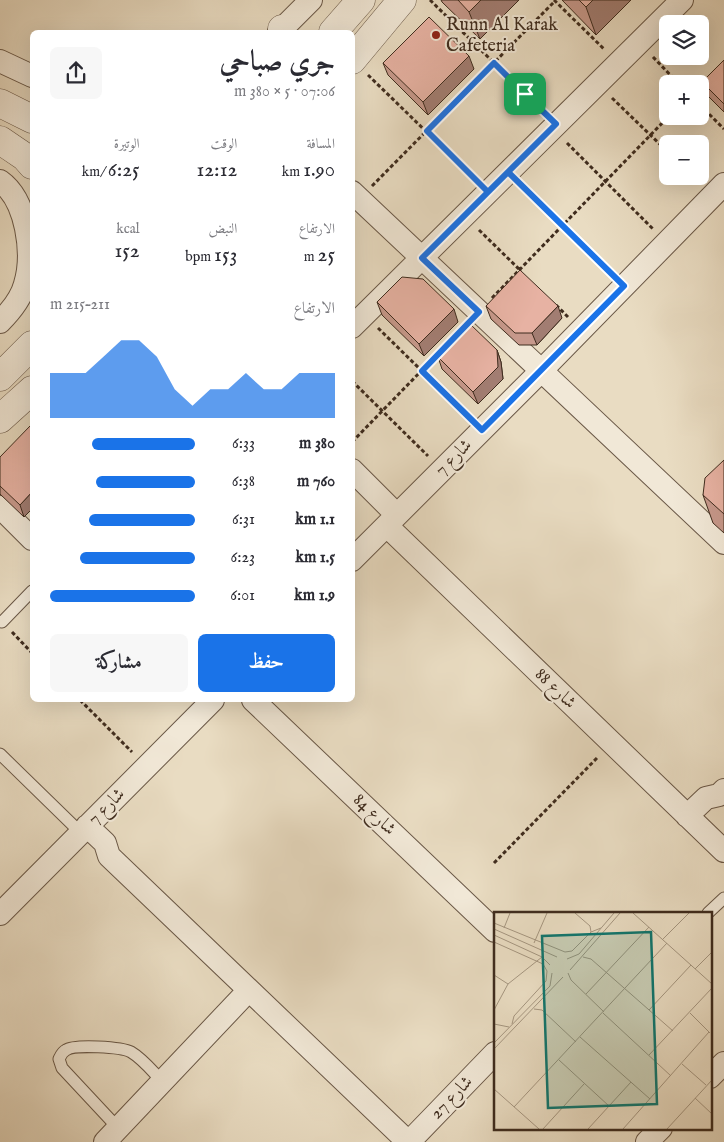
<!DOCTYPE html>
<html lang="ar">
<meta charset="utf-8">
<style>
body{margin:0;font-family:"IM FELL English",Amiri,serif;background:#f7f7f7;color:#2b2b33;direction:rtl;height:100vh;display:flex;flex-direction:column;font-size:19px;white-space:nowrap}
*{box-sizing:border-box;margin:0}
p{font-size:16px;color:#7c7c81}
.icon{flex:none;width:28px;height:28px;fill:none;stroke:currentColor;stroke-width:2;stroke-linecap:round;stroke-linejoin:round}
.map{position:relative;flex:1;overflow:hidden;direction:ltr}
.side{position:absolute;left:30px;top:30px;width:325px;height:672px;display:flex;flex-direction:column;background:#fff;border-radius:8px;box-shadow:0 5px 20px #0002;direction:rtl}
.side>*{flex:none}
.controls{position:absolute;left:659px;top:15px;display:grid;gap:10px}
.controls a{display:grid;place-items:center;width:50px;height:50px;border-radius:8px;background:#fff;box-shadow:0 5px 20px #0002;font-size:25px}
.pin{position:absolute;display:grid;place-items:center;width:42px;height:42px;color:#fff;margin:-21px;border-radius:10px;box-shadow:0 2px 8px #0006}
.round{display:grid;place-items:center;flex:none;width:52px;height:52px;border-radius:8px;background:#f7f7f7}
.head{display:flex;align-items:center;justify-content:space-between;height:85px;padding:0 20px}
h1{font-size:28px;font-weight:600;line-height:38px}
.figures{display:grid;grid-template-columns:repeat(3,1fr);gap:8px;height:85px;padding:5px 20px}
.figures div{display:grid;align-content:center}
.figures b{font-size:21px;font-weight:600}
.figures small{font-size:14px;font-weight:400}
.figures p{font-size:14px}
.chart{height:140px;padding:10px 20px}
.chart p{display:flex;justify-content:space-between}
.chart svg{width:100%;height:90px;margin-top:5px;fill:#1a73e8;opacity:.7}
.action{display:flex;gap:10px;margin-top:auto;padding:10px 20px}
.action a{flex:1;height:58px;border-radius:8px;background:#1a73e8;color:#fff;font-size:20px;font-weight:600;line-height:58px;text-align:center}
.action a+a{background:#f7f7f7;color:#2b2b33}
ul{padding:0 20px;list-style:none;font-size:16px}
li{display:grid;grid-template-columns:80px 60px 1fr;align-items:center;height:38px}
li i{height:12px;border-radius:6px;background:#1a73e8}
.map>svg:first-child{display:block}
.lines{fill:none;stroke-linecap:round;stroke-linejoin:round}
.service-casing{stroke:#6a5847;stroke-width:13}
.minor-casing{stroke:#6a5847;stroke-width:24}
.tertiary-casing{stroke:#6a5847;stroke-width:29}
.path{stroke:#3f2c1e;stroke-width:3;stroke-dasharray:4 2.5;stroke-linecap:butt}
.service{stroke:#f1e8d7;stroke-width:11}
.minor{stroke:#f1e8d7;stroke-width:22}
.tertiary{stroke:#f1e8d7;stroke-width:28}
.wall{fill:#c7998c;stroke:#3f2c1e}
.shaded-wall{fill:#a27d72;stroke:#3f2c1e}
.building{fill:#e7b2a3;stroke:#3f2c1e}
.route-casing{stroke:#fff;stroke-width:10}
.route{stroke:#1a73e8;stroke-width:6}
.poi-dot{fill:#8f2418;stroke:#f1e8d7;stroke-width:2}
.labels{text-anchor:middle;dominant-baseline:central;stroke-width:4;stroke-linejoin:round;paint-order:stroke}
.poi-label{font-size:18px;fill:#3f2c1e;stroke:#f1e8d7;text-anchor:start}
.street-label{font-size:18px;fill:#3f2c1e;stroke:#f1e8d7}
.inset-road{fill:none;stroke:#a59680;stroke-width:1}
.view{fill:#0f766e;fill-opacity:0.15;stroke:#0f766e;stroke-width:2.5}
.inset-edge{fill:none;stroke:#3f2c1e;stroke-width:2.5}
</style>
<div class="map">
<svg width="724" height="1142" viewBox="0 0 724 1142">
<rect width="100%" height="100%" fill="#e9dcc2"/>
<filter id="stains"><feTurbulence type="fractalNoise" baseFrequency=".004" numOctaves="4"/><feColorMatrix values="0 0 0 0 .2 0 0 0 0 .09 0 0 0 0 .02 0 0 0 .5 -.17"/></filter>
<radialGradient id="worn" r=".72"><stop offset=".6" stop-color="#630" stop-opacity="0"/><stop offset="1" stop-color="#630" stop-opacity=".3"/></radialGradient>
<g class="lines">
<defs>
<path id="service" d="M 2,622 L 32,591
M 0,754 L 81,833
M 708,913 L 724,898
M 118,1128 L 62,1068 L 59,1059 C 61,1055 62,1052 66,1050 C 74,1044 122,1047 131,1052 C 143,1059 153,1072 163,1082"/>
<path id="minor" d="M 279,32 L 311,0
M 0,61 L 32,76
M 0,181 C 27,200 34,254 25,284 C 21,299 11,311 0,322
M 352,192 L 724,543
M 352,327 L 682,0
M 352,470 L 397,515
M 0,507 L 32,539
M 387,526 L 724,851
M 352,560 L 541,371 L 724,184
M 253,700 L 495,931
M 687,816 L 706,798 L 719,795 L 724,790
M 87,826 L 105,843 L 109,856 L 408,1142
M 0,914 L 213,700
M 710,1077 L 724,1063
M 105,1142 L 249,990
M 409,1142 L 495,1053
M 647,1142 L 661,1128"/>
<path id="tertiary" d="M 282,29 L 282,32
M 333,32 L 361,0
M 352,60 L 402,0
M 0,103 L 32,119
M 0,140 L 25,157 L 32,165
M 0,377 L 32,345
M 0,419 L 32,390"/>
</defs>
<use href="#service" class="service-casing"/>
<use href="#minor" class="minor-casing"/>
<use href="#tertiary" class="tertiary-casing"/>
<path class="path" d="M 430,0 L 542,110
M 554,0 L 605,50
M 653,57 L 679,84
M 368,75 L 475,179
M 612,98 L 668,152
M 700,105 L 724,129
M 567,143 L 653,229
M 692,176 L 699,183
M 372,186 L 555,1
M 523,187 L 610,271
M 479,230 L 521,271
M 492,298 L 669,116
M 556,305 L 568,317
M 378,328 L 468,416
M 352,381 L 428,456
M 352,442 L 465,326
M 12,632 L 32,653
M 80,700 L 132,752
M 494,863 L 597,758"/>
<use href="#service" class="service"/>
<use href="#minor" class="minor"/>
<use href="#tertiary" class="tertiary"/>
</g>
<path class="wall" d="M 441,0 L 519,0 L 480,39 L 442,2 Z
M 562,0 L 631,0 L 596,35 Z
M 724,60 L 724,112 L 706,94 L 702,82 Z
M 383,63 L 474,69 L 428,115 L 388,75 Z
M 377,302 L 458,322 L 424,356 L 382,315 Z
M 486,306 L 562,318 L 537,345 L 519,345 L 491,319 Z
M 497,350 L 501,362 L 503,379 L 478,404 L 442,369 L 438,357 Z
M 32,429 L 24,517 L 0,494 L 0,457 Z
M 724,460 L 724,533 L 713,523 L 703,495 Z"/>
<path class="shaded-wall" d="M 481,0 L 519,0 L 480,39 L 469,12 Z
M 593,0 L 631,0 L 596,35 L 586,7 Z
M 469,56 L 474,69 L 428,115 L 423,102 Z
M 558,306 L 562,318 L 537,345 L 532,333 Z
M 454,309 L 458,322 L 424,356 L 419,344 Z
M 497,350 L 501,362 L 503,379 L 478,404 L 473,392 Z
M 32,492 L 32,509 L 24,517 L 20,505 Z"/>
<path class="building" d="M 458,0 L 481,0 L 469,12 Z
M 579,0 L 593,0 L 586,7 Z
M 429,17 L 469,56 L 423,102 L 383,63 Z
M 724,60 L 724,104 L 702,82 Z
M 520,270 L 558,306 L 532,333 L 515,333 L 486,306 Z
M 402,277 L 423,279 L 454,309 L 419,344 L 377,302 Z
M 470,324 L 497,350 L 498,367 L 473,392 L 438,357 Z
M 30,426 L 32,429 L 32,492 L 20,505 L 0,486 L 0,457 Z
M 724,460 L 724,514 L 703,495 L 705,478 Z"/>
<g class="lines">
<defs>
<path id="route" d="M 525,94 L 556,124 L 422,258 L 479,312 L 422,371 L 482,430 L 624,286 L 508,172 L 488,192 L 427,131 L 494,63 L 525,94"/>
</defs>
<use href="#route" class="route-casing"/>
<use href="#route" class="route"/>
</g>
<circle class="poi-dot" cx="436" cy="35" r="5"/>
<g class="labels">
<g class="poi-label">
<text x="446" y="25">Runn Al Karak<tspan x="446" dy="21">Cafeteria</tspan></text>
</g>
<g class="street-label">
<text transform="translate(454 458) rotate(-45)">شارع 7</text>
<text transform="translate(555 689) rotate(44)">شارع 88</text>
<text transform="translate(107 807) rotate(-45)">شارع 7</text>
<text transform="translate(374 815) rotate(44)">شارع 84</text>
<text transform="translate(452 1098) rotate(-46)">شارع 27</text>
</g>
</g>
<g transform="translate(494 912)">
<rect width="218" height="218" fill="#e9dcc2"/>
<path class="inset-road" d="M 81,1 L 96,14 L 97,20M 139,1 L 218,72M 0,11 L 71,40 L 78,39 L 97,20 L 107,16M 10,16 L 16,1M 0,17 L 63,45M 0,23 L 48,45 L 56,53M 169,27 L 195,1M 0,30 L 49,52 L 53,59 L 52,69 L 20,104 L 18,112M 40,31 L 53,1M 89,45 L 97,47 L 179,119M 73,47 L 85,42 L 120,1M 201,57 L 218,40M 76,58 L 126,1M 74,61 L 77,68 L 110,100M 0,63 L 14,72M 92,82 L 155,15M 40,97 L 48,98 L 82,130M 0,98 L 14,72 L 48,45M 155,98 L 197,53M 109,101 L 177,164M 196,101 L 216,121M 0,112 L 15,115M 86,125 L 156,187M 0,131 L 56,74 L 58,61M 0,137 L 69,65M 155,143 L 218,76M 65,148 L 115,194M 188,152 L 212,173M 0,177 L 45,217M 201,186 L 218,202M 20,195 L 173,31M 49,217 L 90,172M 94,217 L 137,170M 129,217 L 215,120M 173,217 L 218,168"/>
<path class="view" d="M 157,20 L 163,192 L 54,196 L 48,24 Z"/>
<rect width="218" height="218" class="inset-edge"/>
</g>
<rect width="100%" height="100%" filter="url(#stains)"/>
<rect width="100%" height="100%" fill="url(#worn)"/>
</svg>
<div class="controls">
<a><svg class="icon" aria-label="layers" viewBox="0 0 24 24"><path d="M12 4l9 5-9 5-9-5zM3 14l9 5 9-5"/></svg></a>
<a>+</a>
<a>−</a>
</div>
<div class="pin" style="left:525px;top:94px;background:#1e9e55"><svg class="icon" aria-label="arrive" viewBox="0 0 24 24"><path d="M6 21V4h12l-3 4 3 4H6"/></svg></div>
<section class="side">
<div class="head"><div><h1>جري صباحي</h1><p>07:06 · 5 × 380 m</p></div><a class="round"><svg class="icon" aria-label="share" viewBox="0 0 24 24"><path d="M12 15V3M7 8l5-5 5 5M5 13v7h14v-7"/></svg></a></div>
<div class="figures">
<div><p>المسافة</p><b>1.90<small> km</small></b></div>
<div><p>الوقت</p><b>12:12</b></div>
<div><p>الوتيرة</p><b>6:25<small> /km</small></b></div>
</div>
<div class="figures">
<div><p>الارتفاع</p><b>25<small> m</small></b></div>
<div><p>النبض</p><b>153<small> bpm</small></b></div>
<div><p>kcal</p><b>152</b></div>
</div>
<div class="chart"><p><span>الارتفاع</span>211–215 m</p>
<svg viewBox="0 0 160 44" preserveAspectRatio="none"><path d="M0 44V22L10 22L20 22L30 14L40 6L50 6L60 14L70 30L80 38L90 30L100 30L110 22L120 30L130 30L140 22L150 22L160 22V44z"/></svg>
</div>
<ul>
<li><b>380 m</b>6:33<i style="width:71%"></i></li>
<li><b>760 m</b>6:38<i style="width:68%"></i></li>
<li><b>1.1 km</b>6:31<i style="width:73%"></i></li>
<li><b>1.5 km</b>6:23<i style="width:79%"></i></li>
<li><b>1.9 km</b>6:01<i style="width:100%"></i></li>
</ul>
<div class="action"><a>حفظ</a><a>مشاركة</a></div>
</section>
</div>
